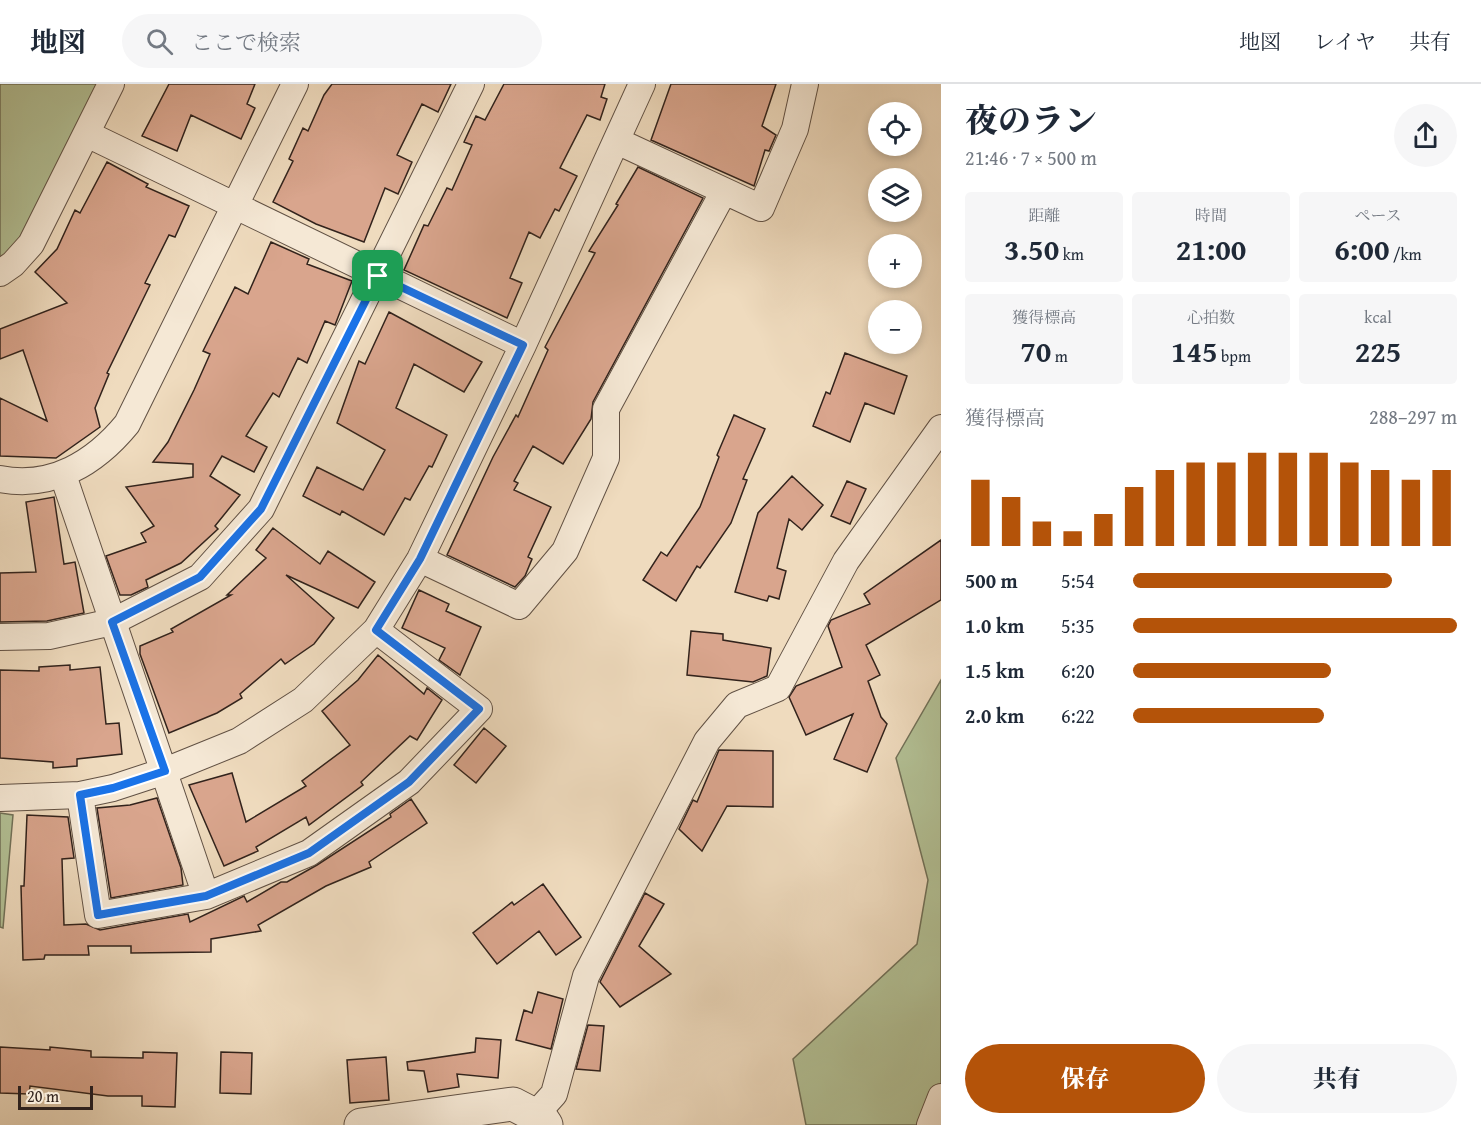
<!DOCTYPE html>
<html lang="ja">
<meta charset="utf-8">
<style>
body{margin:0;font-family:"Gentium Book Plus","Noto Serif JP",serif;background:#f6f6f7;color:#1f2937;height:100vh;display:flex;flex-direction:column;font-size:22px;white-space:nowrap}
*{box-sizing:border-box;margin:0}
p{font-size:20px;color:#747a83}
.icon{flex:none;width:33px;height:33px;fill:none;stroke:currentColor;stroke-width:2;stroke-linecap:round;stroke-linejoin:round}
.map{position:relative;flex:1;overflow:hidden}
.sheet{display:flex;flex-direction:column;background:#fff;width:540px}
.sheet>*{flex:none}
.buttons{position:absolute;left:868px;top:18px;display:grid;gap:12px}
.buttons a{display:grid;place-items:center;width:54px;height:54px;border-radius:50%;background:#fff;box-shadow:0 3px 9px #0003;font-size:30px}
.scale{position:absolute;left:18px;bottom:15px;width:75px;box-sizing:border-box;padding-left:6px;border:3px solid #32231c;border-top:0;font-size:16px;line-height:21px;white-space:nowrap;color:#32231c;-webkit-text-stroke:4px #f5e8d5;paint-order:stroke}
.pin{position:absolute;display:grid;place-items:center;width:51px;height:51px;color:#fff;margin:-26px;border-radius:12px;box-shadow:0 3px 9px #0006}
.round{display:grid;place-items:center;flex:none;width:63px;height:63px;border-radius:32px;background:#f6f6f7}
.summary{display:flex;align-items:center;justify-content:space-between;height:102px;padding:0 24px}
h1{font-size:33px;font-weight:800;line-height:45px}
.figures{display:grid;grid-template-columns:repeat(3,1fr);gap:9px;height:102px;padding:6px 24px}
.figures div{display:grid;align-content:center;border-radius:6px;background:#f6f6f7;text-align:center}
.figures b{font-size:30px;font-weight:800}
.figures small{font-size:16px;font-weight:400}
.figures p{font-size:16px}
.chart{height:168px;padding:12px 24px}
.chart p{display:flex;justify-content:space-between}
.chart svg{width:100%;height:108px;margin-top:6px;stroke:#b45309;stroke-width:6}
.action{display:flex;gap:12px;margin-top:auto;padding:12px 24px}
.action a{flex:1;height:69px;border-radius:36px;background:#b45309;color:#fff;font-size:24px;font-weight:800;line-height:69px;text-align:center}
.action a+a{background:#f6f6f7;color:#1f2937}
ul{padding:0 24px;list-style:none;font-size:20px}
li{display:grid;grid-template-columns:96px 72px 1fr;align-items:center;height:45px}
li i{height:15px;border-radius:8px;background:#b45309}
header{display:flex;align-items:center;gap:36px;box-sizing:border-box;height:84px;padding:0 30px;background:#fff;border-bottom:2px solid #e0e1e3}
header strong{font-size:28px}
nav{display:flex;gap:33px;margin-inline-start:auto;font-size:21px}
.search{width:420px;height:54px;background:#f6f6f7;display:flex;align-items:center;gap:15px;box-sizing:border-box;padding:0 21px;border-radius:33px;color:#747a83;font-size:22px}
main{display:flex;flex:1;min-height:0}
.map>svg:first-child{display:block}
.green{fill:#b3c196;stroke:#727259;stroke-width:1.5}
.building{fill:#d9a58d;stroke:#32231c;stroke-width:1.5}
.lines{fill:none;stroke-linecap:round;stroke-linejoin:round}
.minor-casing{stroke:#615144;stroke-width:28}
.tertiary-casing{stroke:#615144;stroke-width:35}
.minor{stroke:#f5e8d5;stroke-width:26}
.tertiary{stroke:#f5e8d5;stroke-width:33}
.route-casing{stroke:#fff;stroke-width:12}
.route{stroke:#1a73e8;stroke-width:8}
</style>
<header>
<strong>地図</strong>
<div class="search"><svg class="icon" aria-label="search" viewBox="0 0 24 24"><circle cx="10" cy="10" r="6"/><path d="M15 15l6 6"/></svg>ここで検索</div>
<nav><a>地図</a><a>レイヤ</a><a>共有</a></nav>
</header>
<main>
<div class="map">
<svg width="941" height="1041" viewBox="0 0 941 1041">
<rect width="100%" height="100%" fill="#efdbbe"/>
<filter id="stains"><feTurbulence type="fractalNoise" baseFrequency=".00333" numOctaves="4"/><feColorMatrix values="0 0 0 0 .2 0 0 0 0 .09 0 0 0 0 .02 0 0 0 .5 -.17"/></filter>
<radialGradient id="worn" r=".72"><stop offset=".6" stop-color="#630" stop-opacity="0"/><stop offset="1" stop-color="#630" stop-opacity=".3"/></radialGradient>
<path class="green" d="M 0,0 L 97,0 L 18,166 L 0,180 Z
M 941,596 L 941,1001 L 917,1041 L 806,1041 L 793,975 L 917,860 L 928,796 L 896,674 Z
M 0,729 L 13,731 L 3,844 L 0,843 Z"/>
<path class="building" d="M 169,0 L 255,0 L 247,20 L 255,24 L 241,55 L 191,31 L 177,67 L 142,52 Z
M 332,0 L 451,0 L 438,28 L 422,20 L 397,71 L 412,78 L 398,110 L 385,104 L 364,158 L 316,140 L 273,118 L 293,77 L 289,75 L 303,44 L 308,47 L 324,11 Z
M 504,0 L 605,0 L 601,13 L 607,15 L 600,36 L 587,31 L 560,84 L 577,92 L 559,127 L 555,125 L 540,154 L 529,148 L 510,194 L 522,199 L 507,234 L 404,186 L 424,141 L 428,142 L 447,104 L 452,106 L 472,61 L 464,58 L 476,32 L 485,36 Z
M 671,0 L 776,0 L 762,42 L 776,51 L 769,67 L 765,66 L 754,102 L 651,56 Z
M 107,78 L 148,100 L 146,103 L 189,122 L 175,153 L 169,151 L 145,199 L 150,201 L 107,289 L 109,290 L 95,324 L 100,343 L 56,374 L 0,372 L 0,314 L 47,337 L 23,266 L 0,275 L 0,245 L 67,219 L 35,188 L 57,165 L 75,126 L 80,129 Z
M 638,83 L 703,114 L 593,318 L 591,335 L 563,380 L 533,362 L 514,397 L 518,399 L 514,406 L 551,423 L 528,473 L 532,475 L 525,492 L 515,503 L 447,471 L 493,373 L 516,331 L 518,333 L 548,266 L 545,263 L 595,169 L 589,167 L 618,121 L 616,120 Z
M 271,158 L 309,175 L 307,180 L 352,197 L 335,241 L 325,237 L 307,279 L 298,274 L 279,313 L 273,309 L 246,352 L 267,363 L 254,388 L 222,372 L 210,392 L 240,411 L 215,442 L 218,445 L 181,479 L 146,496 L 148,503 L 131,511 L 120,511 L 106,472 L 146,458 L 141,449 L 154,442 L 126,403 L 193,393 L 193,380 L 153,378 L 168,358 L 194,306 L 210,270 L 203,267 L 235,203 L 248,210 Z
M 389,228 L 482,278 L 464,308 L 414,280 L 396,324 L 447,351 L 432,383 L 429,382 L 410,416 L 405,414 L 384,451 L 342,427 L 340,431 L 303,412 L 317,383 L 363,406 L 385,366 L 337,339 L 359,277 L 365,280 Z
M 845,269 L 907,292 L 894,330 L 865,319 L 850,358 L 813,342 L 826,308 L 830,310 Z
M 734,331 L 765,345 L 743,395 L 747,396 L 731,439 L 700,484 L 697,482 L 676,517 L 643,496 L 661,468 L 667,472 L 700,423 L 719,373 L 717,371 Z
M 792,392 L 823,421 L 802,446 L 789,435 L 777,484 L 786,487 L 779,515 L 769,512 L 767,517 L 735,508 L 758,429 Z
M 847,397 L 866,405 L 850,440 L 831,432 Z
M 54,413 L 64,480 L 75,478 L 84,529 L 47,537 L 0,538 L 0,489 L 36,488 L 26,418 Z
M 273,444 L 320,480 L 328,467 L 375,498 L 358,524 L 286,491 L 334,534 L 314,560 L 285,580 L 281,575 L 240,610 L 242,614 L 217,629 L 169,649 L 140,570 L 140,562 L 173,548 L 171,545 L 231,511 L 227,511 L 266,474 L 256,466 Z
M 941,456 L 941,516 L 866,561 L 880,591 L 868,597 L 881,633 L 887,640 L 867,688 L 834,675 L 853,630 L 806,651 L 789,613 L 796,602 L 842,583 L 828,542 L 831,536 L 870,520 L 864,510 Z
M 419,506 L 449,520 L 446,527 L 481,543 L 460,591 L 439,576 L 445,564 L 402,544 Z
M 691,547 L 723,550 L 723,556 L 771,564 L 767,592 L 753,598 L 687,591 Z
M 378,571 L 424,610 L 427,604 L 442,616 L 417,656 L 410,652 L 361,698 L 363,701 L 309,741 L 306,733 L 256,763 L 258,767 L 224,782 L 189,701 L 232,689 L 246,738 L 306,702 L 302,697 L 350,661 L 322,627 L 358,596 Z
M 70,581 L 70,586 L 100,583 L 106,640 L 119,639 L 122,670 L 77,675 L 77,682 L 53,684 L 53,678 L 0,674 L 0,586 L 39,587 L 39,583 Z
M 484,644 L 506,662 L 476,699 L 454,681 Z
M 719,666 L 773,667 L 773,723 L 727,722 L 702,767 L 679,745 L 693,716 L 697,718 Z
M 157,714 L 181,784 L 183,801 L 111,814 L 97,724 L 130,721 Z
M 411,715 L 427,739 L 369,778 L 371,783 L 326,802 L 258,841 L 261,847 L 211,855 L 211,868 L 131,869 L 131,862 L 88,862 L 89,871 L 45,871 L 44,875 L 23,876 L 21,802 L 24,802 L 27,731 L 68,733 L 74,774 L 62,775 L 64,841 L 86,840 L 100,846 L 188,830 L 190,838 L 244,812 L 247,818 L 281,798 L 287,798 L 317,781 L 391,733 L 390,730 Z
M 543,800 L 581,853 L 556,871 L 539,847 L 497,880 L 473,849 L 512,818 L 514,821 Z
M 645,809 L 664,820 L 639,862 L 671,890 L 620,923 L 600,898 Z
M 538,908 L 563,915 L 551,965 L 516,956 L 524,926 L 532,929 Z
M 588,941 L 604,942 L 600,987 L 576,985 Z
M 476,954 L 501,956 L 498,994 L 457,990 L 459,1003 L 428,1008 L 424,987 L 408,986 L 407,978 L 475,968 Z
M 0,963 L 50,966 L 50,963 L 91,967 L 91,973 L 143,974 L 143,968 L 177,969 L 175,1023 L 142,1022 L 142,1012 L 108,1012 L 30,1002 L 29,1010 L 0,1009 Z
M 221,968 L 252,969 L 251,1010 L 220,1009 Z
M 386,973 L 389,1016 L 350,1019 L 347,976 Z"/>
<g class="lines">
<defs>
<path id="minor" d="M 87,50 L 523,261
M 617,57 L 761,124 L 795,45 L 805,0
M 0,189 L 13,180 L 31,160 L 111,0
M 63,391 L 206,812
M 0,395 C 52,405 95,379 127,340 L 295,0
M 420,475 L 519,522 L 565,467 L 606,374 L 606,325 L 724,107
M 0,553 L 49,552 L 112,538 L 200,493 L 261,425 L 471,0
M 80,711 L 98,831 L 206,812 L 309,769 L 409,698 L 479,625 L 376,546
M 0,714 L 80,711 L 113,704 L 165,687 L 239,657 L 303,616 L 376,546 L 420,475 L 523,261 L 642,0
M 535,1031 L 554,1010 L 586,892 L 707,657 L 737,621 L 778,604 L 846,477 L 941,344
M 930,1041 L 941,1013"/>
<path id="tertiary" d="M 361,1041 L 513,1020 L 542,1035 L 546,1041"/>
</defs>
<use href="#minor" class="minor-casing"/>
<use href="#tertiary" class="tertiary-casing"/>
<use href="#minor" class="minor"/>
<use href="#tertiary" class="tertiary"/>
</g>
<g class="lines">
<defs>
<path id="route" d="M 378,192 L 523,261 L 420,475 L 376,546 L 479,625 L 409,698 L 309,769 L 206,812 L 98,831 L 80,711 L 113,704 L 165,687 L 112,538 L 200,493 L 261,425 Z"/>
</defs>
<use href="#route" class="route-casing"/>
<use href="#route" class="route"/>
</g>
<rect width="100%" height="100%" filter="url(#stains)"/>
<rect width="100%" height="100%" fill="url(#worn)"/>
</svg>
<div class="buttons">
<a><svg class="icon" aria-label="locate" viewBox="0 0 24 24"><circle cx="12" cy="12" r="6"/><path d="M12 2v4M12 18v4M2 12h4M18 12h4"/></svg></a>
<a><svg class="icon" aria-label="layers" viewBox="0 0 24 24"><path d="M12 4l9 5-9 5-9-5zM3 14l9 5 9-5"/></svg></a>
<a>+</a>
<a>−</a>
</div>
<div class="scale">20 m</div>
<div class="pin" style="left:378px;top:192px;background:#1e9e55"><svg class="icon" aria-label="arrive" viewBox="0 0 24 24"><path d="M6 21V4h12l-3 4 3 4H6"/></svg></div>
</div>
<section class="sheet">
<div class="summary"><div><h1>夜のラン</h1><p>21:46 · 7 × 500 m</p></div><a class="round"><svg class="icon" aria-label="share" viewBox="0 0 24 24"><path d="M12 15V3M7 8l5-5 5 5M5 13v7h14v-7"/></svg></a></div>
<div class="figures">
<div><p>距離</p><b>3.50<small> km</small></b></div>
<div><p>時間</p><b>21:00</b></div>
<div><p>ペース</p><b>6:00<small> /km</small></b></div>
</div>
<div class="figures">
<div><p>獲得標高</p><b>70<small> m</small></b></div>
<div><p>心拍数</p><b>145<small> bpm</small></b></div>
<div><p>kcal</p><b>225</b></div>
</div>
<div class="chart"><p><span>獲得標高</span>288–297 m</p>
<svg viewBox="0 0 160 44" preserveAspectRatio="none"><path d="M5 44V17M15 44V24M25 44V34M35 44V38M45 44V31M55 44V20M65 44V13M75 44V10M85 44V10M95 44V6M105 44V6M115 44V6M125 44V10M135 44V13M145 44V17M155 44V13"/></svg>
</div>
<ul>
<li><b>500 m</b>5:54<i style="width:80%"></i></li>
<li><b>1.0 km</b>5:35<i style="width:100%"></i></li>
<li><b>1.5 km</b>6:20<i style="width:61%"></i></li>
<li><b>2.0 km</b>6:22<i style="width:59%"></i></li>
</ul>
<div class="action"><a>保存</a><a>共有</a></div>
</section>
</main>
